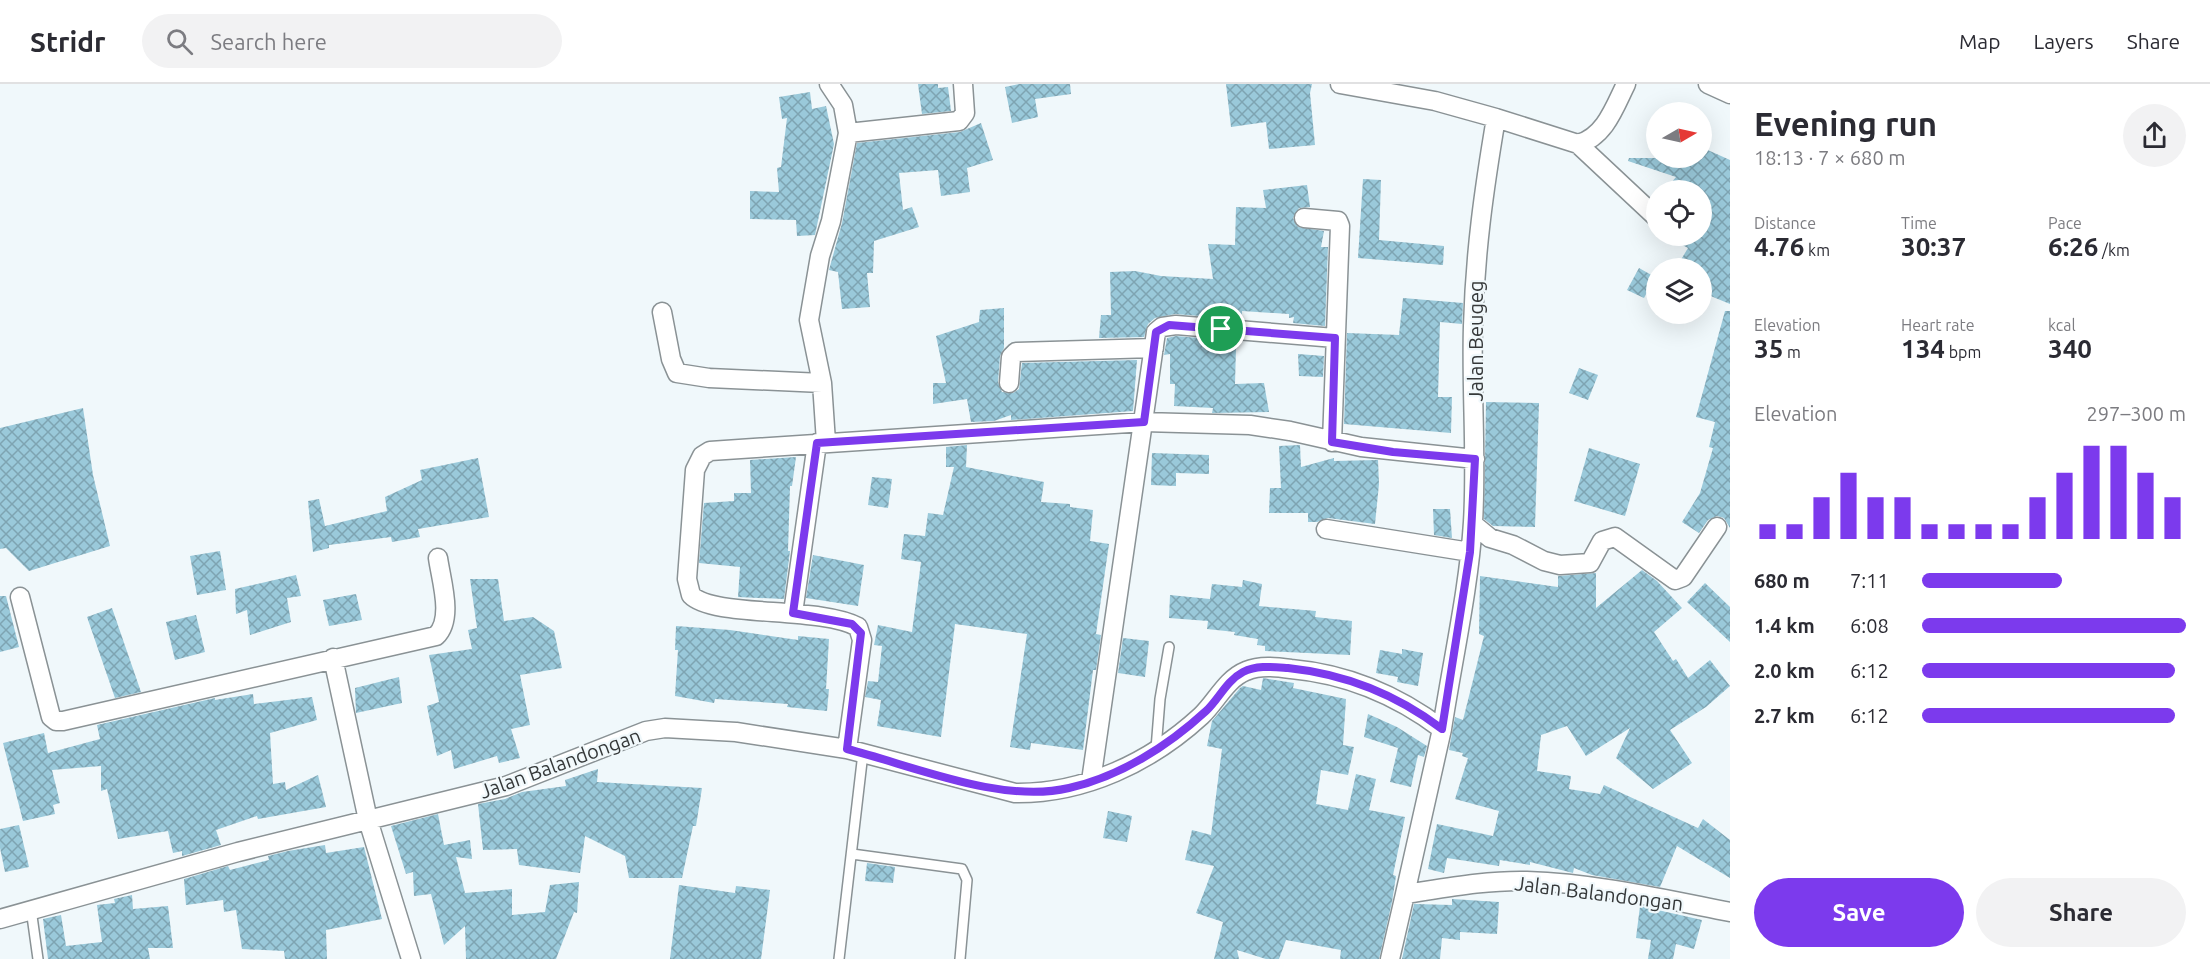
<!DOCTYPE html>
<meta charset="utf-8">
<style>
body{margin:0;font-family:Ubuntu,sans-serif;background:#f2f2f3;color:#2b2b33;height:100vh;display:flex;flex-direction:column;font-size:22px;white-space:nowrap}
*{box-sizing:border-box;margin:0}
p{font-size:20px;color:#7c7c81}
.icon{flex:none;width:33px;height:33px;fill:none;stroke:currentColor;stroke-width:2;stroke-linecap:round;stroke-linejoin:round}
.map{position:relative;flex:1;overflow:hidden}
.details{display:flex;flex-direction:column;background:#fff;width:480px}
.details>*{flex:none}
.needle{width:39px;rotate:81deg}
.buttons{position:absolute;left:1646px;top:18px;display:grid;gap:12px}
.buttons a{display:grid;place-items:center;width:66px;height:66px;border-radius:50%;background:#fff;box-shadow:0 6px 24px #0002;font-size:30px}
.pin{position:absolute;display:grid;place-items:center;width:51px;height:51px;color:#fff;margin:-26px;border:3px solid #fff;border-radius:50%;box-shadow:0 2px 6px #0007}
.round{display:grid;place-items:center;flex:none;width:63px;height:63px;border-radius:32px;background:#f2f2f3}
.head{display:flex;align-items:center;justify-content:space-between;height:102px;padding:0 24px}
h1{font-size:33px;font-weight:600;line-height:45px}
.metrics{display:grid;grid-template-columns:repeat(3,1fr);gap:9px;height:102px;padding:6px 24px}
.metrics div{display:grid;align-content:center}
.metrics b{font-size:26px;font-weight:600}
.metrics small{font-size:16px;font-weight:400}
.metrics p{font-size:16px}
.chart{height:168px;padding:12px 24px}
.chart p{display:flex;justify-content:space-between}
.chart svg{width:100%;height:108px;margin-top:6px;stroke:#7c3aed;stroke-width:6}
.primary-button{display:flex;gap:12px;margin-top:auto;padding:12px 24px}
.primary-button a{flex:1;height:69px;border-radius:36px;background:#7c3aed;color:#fff;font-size:24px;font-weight:600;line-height:69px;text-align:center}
.primary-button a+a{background:#f2f2f3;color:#2b2b33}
ul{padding:0 24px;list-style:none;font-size:20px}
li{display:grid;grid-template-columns:96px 72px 1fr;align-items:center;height:45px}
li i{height:15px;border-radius:8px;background:#7c3aed}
header{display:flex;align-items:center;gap:36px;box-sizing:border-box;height:84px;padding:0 30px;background:#fff;border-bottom:2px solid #e1e1e2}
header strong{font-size:28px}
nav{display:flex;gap:33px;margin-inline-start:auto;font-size:21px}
.search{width:420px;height:54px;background:#f2f2f3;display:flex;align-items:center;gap:15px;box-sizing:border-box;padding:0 21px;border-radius:33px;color:#7c7c81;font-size:22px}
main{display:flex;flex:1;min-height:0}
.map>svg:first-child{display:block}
.building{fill:url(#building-cross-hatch)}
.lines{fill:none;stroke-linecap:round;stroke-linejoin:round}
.lane-casing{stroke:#8a9295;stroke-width:12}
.street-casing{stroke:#8a9295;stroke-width:21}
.lane{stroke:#fff;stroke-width:9}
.street{stroke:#fff;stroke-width:18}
.route-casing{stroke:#fff;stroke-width:12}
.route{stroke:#7c3aed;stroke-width:8}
.labels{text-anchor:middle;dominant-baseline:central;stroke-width:4.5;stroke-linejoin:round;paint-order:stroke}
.street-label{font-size:20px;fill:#353839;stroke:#f0f8fb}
</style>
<header>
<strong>Stridr</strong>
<div class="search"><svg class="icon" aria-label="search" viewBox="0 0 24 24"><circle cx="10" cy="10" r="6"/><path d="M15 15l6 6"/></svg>Search here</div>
<nav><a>Map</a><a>Layers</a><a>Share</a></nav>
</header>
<main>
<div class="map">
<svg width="1730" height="875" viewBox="0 0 1730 875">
<defs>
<pattern id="building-cross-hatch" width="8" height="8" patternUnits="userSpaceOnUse" patternTransform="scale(1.5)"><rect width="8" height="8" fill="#9ac9da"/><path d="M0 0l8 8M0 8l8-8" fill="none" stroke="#7ea4b2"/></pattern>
</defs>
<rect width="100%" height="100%" fill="#f0f8fb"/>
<path class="building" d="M 918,0 L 938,0 L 938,4 L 948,3 L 951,27 L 922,30 Z
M 1019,0 L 1070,0 L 1071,10 L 1035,15 L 1038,33 L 1012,39 L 1005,3 Z
M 1226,0 L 1312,0 L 1310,9 L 1315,61 L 1269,65 L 1266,38 L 1231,43 Z
M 810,8 L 812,25 L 826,22 L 834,60 L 815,151 L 797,152 L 796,136 L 750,135 L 750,107 L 779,108 L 777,84 L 781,83 L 787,34 L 782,35 L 779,13 Z
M 981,39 L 993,76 L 967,84 L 970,108 L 941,112 L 938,86 L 899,89 L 903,126 L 912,123 L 919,143 L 874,157 L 873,189 L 867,189 L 870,223 L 842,225 L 838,188 L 829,186 L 842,139 L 857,59 L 960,48 Z
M 1701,63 L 1730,76 L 1730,220 L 1701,208 L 1701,184 L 1676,184 L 1688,164 L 1665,152 L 1701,152 L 1701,106 L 1665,106 L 1676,93 L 1628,77 L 1629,74 L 1701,74 Z
M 1363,95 L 1381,96 L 1379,156 L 1444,162 L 1443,181 L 1358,174 Z
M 1307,101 L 1310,123 L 1299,124 L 1293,134 L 1298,143 L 1324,147 L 1321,163 L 1328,163 L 1325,242 L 1293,239 L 1294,233 L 1289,234 L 1289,230 L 1242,227 L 1242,235 L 1214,228 L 1213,233 L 1175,230 L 1155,234 L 1148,240 L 1144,253 L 1099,254 L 1101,231 L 1111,231 L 1110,188 L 1135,187 L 1161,192 L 1213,195 L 1208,160 L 1235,161 L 1236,123 L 1266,124 L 1263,106 Z
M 1639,184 L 1655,193 L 1644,214 L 1627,206 Z
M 1403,214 L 1463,219 L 1462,240 L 1440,238 L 1438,313 L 1452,313 L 1451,349 L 1344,340 L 1347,249 L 1399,251 Z
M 1004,224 L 1004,264 L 1000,272 L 998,298 L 1002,308 L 1013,309 L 1019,305 L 1022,279 L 1137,276 L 1133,327 L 1011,336 L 1011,331 L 994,337 L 971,338 L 967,315 L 933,320 L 933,299 L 946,299 L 936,252 L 979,238 L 980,226 Z
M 1725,227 L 1730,227 L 1730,444 L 1724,434 L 1717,432 L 1708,436 L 1699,449 L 1682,438 L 1700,409 L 1713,364 L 1709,363 L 1715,338 L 1696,333 Z
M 1176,252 L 1210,255 L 1209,264 L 1236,265 L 1235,300 L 1264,299 L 1269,328 L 1212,329 L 1213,324 L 1174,322 L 1175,300 L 1170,300 L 1170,270 L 1164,271 L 1167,254 Z
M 1298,270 L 1324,272 L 1323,293 L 1299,292 Z
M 1579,284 L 1598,291 L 1588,316 L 1569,309 Z
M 1486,318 L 1539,319 L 1535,443 L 1493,442 L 1484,435 Z
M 83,324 L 93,391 L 110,462 L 29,487 L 6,464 L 0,465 L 0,344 Z
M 967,361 L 966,383 L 1044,398 L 1041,418 L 1070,420 L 1070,423 L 1093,426 L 1090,457 L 1109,460 L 1096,550 L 1101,551 L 1096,586 L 1093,586 L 1083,666 L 1031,659 L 1030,666 L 1010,663 L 1027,550 L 955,540 L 941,653 L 877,642 L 881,616 L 865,613 L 868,597 L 878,598 L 882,562 L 874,561 L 878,541 L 912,548 L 921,478 L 901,475 L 904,450 L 925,452 L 928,429 L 943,431 L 954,383 L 946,383 L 946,363 Z
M 1300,361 L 1301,383 L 1334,374 L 1334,377 L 1378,376 L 1379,400 L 1375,440 L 1328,434 L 1317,438 L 1308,438 L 1308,429 L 1269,429 L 1270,404 L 1281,404 L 1279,362 Z
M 1589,364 L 1640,380 L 1625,432 L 1574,417 Z
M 1152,369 L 1209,371 L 1209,390 L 1176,389 L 1176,402 L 1151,401 Z
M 796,373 L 792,402 L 790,402 L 788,467 L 790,467 L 784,515 L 738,513 L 740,483 L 699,479 L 704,419 L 734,417 L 734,409 L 751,409 L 750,376 Z
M 478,374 L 489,433 L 418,445 L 420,453 L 392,458 L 391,453 L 329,461 L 329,464 L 313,468 L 308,417 L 319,415 L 325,442 L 387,427 L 385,413 L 422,396 L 420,386 Z
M 872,393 L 892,395 L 888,424 L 868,421 Z
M 1433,425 L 1450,425 L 1452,454 L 1434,451 Z
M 220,467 L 226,506 L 197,511 L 190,472 Z
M 813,471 L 864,481 L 858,522 L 806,514 Z
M 1642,486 L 1657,497 L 1682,524 L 1654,548 L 1673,577 L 1676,575 L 1688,594 L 1710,576 L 1730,602 L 1706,623 L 1670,646 L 1692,679 L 1653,705 L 1616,674 L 1630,644 L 1586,672 L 1567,642 L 1541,651 L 1537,687 L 1571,692 L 1569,705 L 1600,710 L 1604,701 L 1698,744 L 1703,735 L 1730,756 L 1730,794 L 1677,762 L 1660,803 L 1592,791 L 1574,784 L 1573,789 L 1530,778 L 1530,781 L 1500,776 L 1499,782 L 1447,774 L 1444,789 L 1428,785 L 1437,740 L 1493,752 L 1499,727 L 1455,715 L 1468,674 L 1462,672 L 1463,669 L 1449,666 L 1455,633 L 1463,636 L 1484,552 L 1479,550 L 1480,492 L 1558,503 L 1558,492 L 1596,489 L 1596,524 Z
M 296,491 L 301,512 L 287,514 L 291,538 L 250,551 L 247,526 L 236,530 L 235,505 Z
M 470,495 L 498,495 L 504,537 L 533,533 L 554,547 L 562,584 L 520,591 L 530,641 L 511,645 L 520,674 L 499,679 L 497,672 L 454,685 L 451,666 L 437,672 L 427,622 L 439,618 L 429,571 L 472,565 L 468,546 L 477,544 Z
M 1243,496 L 1262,500 L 1259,522 L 1316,527 L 1315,533 L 1352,537 L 1350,571 L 1265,567 L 1265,562 L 1257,561 L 1258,555 L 1234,551 L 1235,548 L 1207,545 L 1208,537 L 1169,534 L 1170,511 L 1210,515 L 1212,500 L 1242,503 Z
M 1705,499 L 1730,523 L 1730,558 L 1687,518 Z
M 356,510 L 362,536 L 329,542 L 323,516 Z
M 0,512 L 6,512 L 19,563 L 0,568 Z
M 112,524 L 141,608 L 115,614 L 87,533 Z
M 196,531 L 205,568 L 175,576 L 166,538 Z
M 676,542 L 730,546 L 798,556 L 798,552 L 829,555 L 826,605 L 829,605 L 827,627 L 787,623 L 788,620 L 715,615 L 714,619 L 675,612 L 678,566 L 675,566 Z
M 1123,554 L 1149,557 L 1145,593 L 1118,589 Z
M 1402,565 L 1423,569 L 1418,602 L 1397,598 L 1398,593 L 1376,589 L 1380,566 L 1402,570 Z
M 399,593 L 402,619 L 356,629 L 355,604 Z
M 1263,594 L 1294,599 L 1293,604 L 1346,615 L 1343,661 L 1354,663 L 1348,691 L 1321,686 L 1316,720 L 1348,726 L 1356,690 L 1376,695 L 1369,726 L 1405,733 L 1393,791 L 1396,792 L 1392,818 L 1379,875 L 1340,875 L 1341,866 L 1286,856 L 1279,875 L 1266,875 L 1237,866 L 1239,875 L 1214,875 L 1223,838 L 1196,829 L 1214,782 L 1185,776 L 1192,746 L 1211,751 L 1222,665 L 1207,662 L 1212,637 L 1240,604 L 1243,602 L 1261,606 Z
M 253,610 L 254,620 L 312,613 L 317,636 L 270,649 L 273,700 L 285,698 L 286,706 L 318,691 L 326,723 L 258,735 L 257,732 L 216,746 L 221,761 L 182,772 L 182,767 L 173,769 L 168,747 L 118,755 L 107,705 L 101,707 L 101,682 L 52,686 L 60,719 L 53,721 L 55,730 L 23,737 L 3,659 L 44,649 L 48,669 L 100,655 L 97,641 L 215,614 L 215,616 Z
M 1368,630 L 1397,643 L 1427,662 L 1424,673 L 1418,671 L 1411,703 L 1390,698 L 1398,664 L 1364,653 Z
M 598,685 L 597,698 L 702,704 L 696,742 L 693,742 L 682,794 L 629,794 L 625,772 L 585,752 L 580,789 L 519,781 L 517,765 L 483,766 L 478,720 L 505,715 L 522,708 L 566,702 L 565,696 Z
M 1108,727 L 1132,732 L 1127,758 L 1103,754 Z
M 438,730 L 444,761 L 470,756 L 472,775 L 456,773 L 465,809 L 512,805 L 512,831 L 545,828 L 550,801 L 579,798 L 577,829 L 574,828 L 556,875 L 466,875 L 465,842 L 444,861 L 431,810 L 414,812 L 413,788 L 406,790 L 391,742 Z
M 19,741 L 29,783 L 5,788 L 0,764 L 0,745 Z
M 325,761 L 326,769 L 364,763 L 382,835 L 326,846 L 327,875 L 285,875 L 284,867 L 242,865 L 236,826 L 224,828 L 223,816 L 186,821 L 184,795 L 228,782 L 230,786 L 269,776 L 268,772 L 288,767 Z
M 867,779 L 895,783 L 893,799 L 865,797 Z
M 679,801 L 735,809 L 736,802 L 770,806 L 761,875 L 670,875 Z
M 132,811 L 133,825 L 168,822 L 173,864 L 148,864 L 150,875 L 48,875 L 43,835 L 61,831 L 66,862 L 102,858 L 97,821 L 115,819 L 114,815 Z
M 1452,815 L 1499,818 L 1497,850 L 1460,848 L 1460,856 L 1442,854 L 1440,875 L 1402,875 L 1414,820 L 1452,821 Z
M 1640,822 L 1702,836 L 1694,865 L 1676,860 L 1673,875 L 1648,875 L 1651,856 L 1636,854 Z"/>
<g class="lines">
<defs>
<path id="lane" d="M 1156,665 L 1160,615 L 1169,563
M 852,770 L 962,785 L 967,796 L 960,875
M 31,825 L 38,875
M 839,875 L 863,669"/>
<path id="street" d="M 1340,0 L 1435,17 L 1496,34
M 1708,0 L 1730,10
M 848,49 L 959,37 L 965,29 L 963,0
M 1578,60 L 1656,133
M 1304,134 L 1338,137 L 1340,142 L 1332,358
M 662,228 L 671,275 L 677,289 L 709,294 L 822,299
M 1009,299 L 1011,273 L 1016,268 L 1154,264
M 826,358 L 822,299 L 809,236 L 820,172 L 831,137 L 848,49 L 843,21 L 829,0
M 1473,440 L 1490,454 L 1513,461 L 1544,477 L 1560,481 L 1590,479 L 1602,457 L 1615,453 L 1675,496 L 1683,493 L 1717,443
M 1326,445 L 1470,468
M 20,513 L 51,633 L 56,637 L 63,637 L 436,552 C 454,535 441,496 438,474
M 793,529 L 817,359
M 333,574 L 368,736 L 411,875
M 1442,645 C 1452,579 1469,504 1473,438 C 1477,372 1471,307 1473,242 C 1475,169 1484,105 1496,34 L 1578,60 C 1605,53 1615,22 1626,0
M 847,665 L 862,556 L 858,543 C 820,522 713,534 691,511 L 687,495 L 695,386 L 702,372 L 710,367 L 1144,338 L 1250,341 L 1290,347 L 1361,363 L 1475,375
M 1091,697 L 1156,248 L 1162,243 L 1176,241 L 1335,254
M 0,835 L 238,768 L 506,702 L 646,647 L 665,644 L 736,648 L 847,665 L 1015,709 C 1084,710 1151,678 1201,632 C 1216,618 1226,595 1246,587 C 1260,581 1276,583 1291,585 C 1347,590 1397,611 1442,645 L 1405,810 C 1445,804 1486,796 1527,797 C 1595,799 1664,815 1730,828
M 1390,875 L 1405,810"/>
</defs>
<use href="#lane" class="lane-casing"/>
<use href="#street" class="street-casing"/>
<use href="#lane" class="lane"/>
<use href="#street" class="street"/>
</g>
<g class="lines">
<defs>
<path id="route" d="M 1169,241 L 1335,254 L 1332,358 L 1393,368 L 1475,375 L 1470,468 L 1442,645 C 1396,610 1345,590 1288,584 C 1273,583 1257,581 1243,588 C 1226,597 1219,615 1206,627 C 1168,662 1119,693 1069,704 C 1001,720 914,682 847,665 L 861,549 L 852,540 L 793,529 L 817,359 L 1144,338 L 1156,248 Z"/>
</defs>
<use href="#route" class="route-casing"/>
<use href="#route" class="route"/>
</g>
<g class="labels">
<g class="street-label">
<text transform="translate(1475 257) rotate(-90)">Jalan Beugeg</text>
<text transform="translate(560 679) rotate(-20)">Jalan Balandongan</text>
<text transform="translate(1599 809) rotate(7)">Jalan Balandongan</text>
</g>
</g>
</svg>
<div class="buttons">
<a><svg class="needle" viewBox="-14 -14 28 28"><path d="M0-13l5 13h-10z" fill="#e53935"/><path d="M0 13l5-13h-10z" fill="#7c7c81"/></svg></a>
<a><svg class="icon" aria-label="locate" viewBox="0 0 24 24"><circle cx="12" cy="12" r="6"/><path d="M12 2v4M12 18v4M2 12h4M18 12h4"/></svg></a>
<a><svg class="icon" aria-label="layers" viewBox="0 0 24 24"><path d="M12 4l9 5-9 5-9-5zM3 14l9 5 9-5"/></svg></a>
</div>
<div class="pin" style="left:1221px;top:245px;background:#1e9e55"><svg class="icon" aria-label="arrive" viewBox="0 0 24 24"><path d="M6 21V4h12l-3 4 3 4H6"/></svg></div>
</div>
<section class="details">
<div class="head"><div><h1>Evening run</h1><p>18:13 · 7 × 680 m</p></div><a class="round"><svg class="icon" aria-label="share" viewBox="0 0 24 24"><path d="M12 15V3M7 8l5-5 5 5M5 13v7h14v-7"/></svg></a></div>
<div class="metrics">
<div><p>Distance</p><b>4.76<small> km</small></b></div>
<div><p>Time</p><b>30:37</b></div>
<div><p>Pace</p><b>6:26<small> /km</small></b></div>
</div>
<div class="metrics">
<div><p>Elevation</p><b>35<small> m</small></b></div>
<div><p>Heart rate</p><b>134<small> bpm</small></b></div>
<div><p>kcal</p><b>340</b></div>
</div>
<div class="chart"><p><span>Elevation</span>297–300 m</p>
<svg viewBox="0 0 160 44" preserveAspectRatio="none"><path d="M5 44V38M15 44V38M25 44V27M35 44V17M45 44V27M55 44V27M65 44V38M75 44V38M85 44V38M95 44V38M105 44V27M115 44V17M125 44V6M135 44V6M145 44V17M155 44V27"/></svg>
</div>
<ul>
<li><b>680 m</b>7:11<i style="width:53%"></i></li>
<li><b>1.4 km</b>6:08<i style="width:100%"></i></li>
<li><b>2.0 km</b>6:12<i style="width:96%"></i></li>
<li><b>2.7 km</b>6:12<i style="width:96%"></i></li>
</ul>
<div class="primary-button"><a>Save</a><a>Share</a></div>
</section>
</main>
